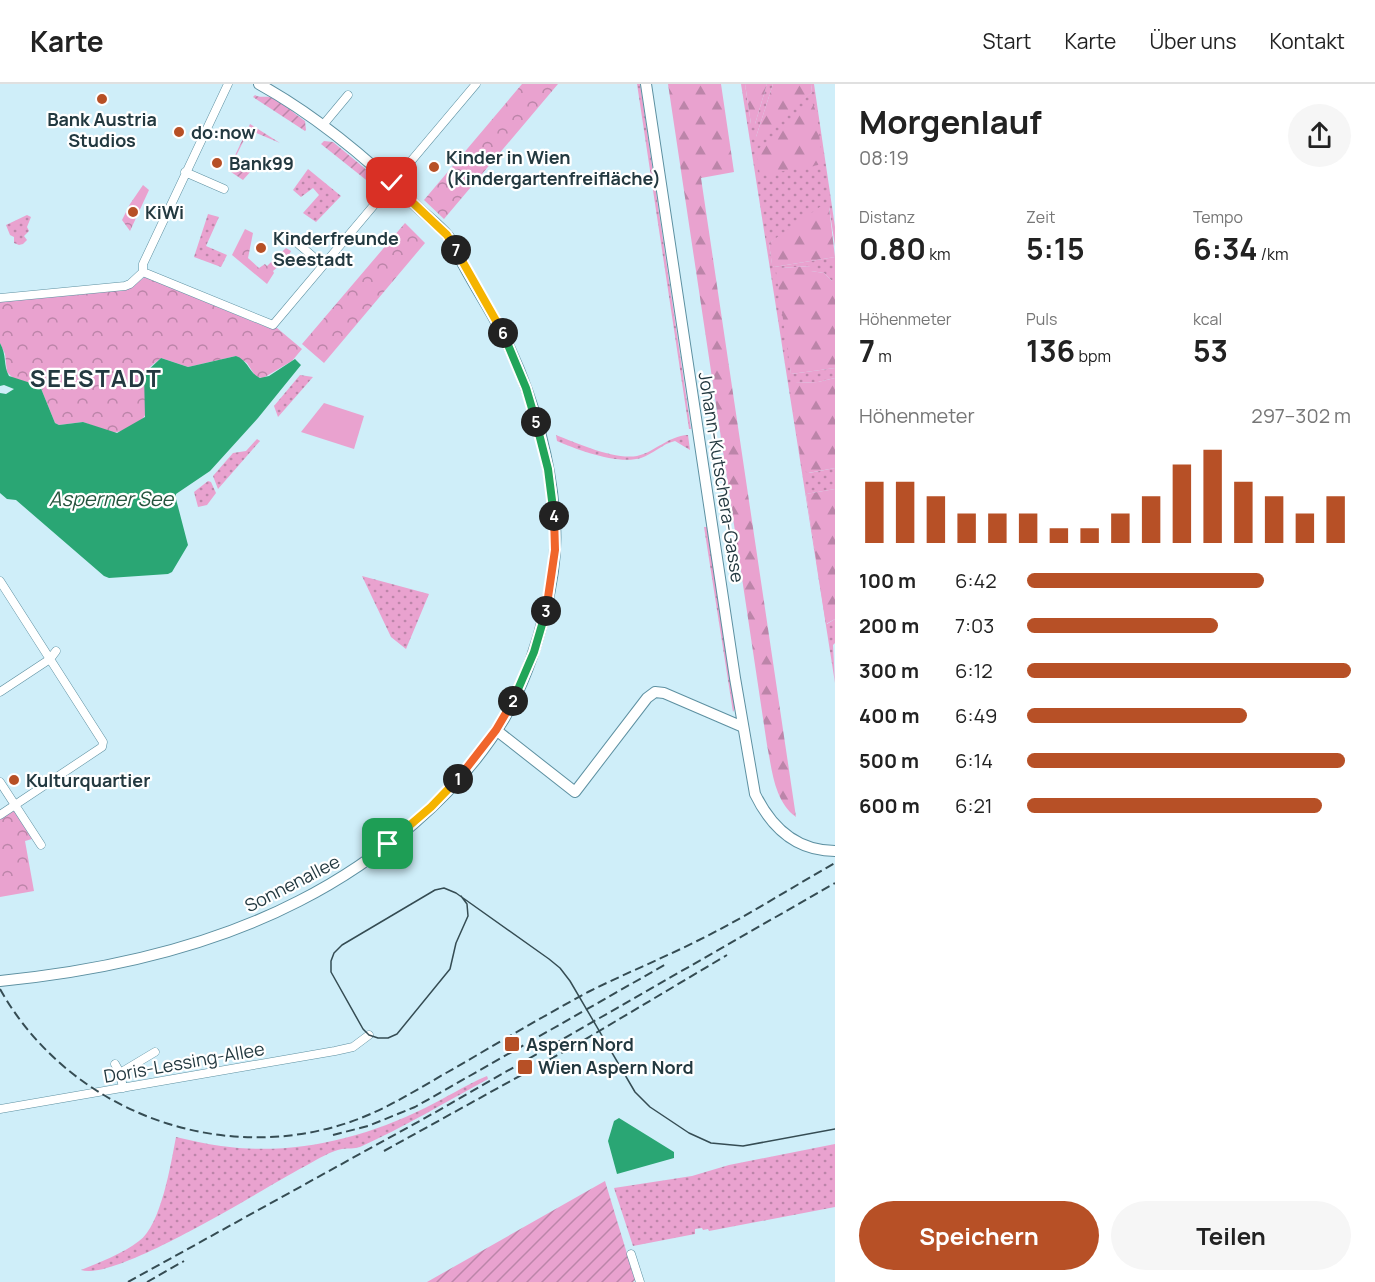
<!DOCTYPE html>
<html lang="de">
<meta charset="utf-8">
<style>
body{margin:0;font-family:Manrope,sans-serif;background:#f6f6f6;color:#222;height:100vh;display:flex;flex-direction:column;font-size:22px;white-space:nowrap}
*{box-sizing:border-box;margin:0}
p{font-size:20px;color:#767676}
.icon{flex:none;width:33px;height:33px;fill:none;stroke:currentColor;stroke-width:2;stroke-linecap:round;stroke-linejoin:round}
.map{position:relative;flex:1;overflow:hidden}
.drawer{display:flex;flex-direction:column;background:#fff;width:540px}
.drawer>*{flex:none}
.pin{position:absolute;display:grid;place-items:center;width:51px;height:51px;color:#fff;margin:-26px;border-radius:12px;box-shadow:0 3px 9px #0006}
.km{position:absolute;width:30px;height:30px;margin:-15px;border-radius:50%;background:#222;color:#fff;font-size:16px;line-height:30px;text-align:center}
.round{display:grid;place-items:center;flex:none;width:63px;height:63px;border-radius:32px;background:#f6f6f6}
.headline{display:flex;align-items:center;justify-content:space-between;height:102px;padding:0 24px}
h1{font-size:33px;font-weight:700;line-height:45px}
.metrics{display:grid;grid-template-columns:repeat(3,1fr);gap:9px;height:102px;padding:6px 24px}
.metrics div{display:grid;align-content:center}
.metrics b{font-size:30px;font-weight:700}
.metrics small{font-size:16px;font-weight:400}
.metrics p{font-size:16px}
.chart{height:168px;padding:12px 24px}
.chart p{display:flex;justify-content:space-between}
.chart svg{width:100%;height:108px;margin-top:6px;stroke:#b75026;stroke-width:6}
.primary-button{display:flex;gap:12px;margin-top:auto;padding:12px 24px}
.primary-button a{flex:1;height:69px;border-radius:36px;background:#b75026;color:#fff;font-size:24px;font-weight:700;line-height:69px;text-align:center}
.primary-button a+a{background:#f6f6f6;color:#222}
ul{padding:0 24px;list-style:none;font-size:20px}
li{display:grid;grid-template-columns:96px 72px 1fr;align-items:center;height:45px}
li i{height:15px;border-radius:8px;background:#b75026}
header{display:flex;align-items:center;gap:36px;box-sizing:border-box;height:84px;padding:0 30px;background:#fff;border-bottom:2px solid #e0e0e0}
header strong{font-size:28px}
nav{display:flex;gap:33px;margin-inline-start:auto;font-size:21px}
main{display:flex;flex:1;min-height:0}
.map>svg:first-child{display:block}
.grass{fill:url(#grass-dots)}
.forest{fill:url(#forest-firs)}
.park{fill:url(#park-crowns)}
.garden{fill:url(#garden-furrows)}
.pitch{fill:#e9a2cf}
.water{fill:#2aa674}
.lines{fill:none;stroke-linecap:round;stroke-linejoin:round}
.street-casing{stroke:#5d90a1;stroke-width:9}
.secondary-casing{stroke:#5d90a1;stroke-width:12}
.street{stroke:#fff;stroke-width:8}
.secondary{stroke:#fff;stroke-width:10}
.tram{stroke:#354c53;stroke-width:1.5}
.rail{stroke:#354c53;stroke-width:2;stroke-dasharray:9 4.5;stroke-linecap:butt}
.split-1-casing{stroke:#fff;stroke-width:12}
.split-2-casing{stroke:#fff;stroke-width:12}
.split-3-casing{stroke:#fff;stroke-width:12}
.split-4-casing{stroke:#fff;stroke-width:12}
.split-5-casing{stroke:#fff;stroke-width:12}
.split-6-casing{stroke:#fff;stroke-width:12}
.split-7-casing{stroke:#fff;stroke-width:12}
.split-8-casing{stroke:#fff;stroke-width:12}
.split-1{stroke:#f5b400;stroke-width:8}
.split-2{stroke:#f0652b;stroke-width:8}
.split-3{stroke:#22a559;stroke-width:8}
.split-4{stroke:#f0652b;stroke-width:8}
.split-5{stroke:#22a559;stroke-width:8}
.split-6{stroke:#22a559;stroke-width:8}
.split-7{stroke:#f5b400;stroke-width:8}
.split-8{stroke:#f5b400;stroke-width:8}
.poi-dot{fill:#b75026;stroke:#fff;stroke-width:2}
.labels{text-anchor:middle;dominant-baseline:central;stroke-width:4.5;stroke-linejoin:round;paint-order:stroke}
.poi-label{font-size:18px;font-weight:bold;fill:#233940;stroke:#fff;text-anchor:start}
.street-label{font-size:18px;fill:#233940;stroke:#fff}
.water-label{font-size:20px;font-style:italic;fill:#27553f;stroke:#fff}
.district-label{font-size:24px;font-weight:bold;letter-spacing:1.5px;fill:#233940;stroke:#fff}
</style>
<header>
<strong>Karte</strong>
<nav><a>Start</a><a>Karte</a><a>Über uns</a><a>Kontakt</a></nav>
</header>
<main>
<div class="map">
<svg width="835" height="1198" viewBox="0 0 835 1198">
<defs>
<pattern id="grass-dots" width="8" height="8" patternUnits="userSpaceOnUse" patternTransform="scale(1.5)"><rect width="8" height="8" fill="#e9a2cf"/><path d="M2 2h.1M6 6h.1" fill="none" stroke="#bc85a9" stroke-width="1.8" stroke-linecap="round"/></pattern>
<pattern id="forest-firs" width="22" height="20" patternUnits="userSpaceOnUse" patternTransform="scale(1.5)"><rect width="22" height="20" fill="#e9a2cf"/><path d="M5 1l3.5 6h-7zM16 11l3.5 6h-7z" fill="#bc85a9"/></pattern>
<pattern id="park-crowns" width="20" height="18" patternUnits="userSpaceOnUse" patternTransform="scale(1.5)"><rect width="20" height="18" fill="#e9a2cf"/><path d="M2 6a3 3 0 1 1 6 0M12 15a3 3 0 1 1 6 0" fill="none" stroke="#bc85a9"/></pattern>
<pattern id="garden-furrows" width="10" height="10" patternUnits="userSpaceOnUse" patternTransform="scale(1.5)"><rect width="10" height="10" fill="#e9a2cf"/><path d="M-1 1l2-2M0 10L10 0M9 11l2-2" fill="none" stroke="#bc85a9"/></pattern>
</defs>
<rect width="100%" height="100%" fill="#cfeef9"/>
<path class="grass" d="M 637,0 L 640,0 L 691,345 L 689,345 Z
M 741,0 L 745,0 L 751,40 L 755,40 L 767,0 L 773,0 L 756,53 L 812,8 L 811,0 L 814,0 L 835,143 L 835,162 L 829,123 L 769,159 L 772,180 L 774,183 L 835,173 L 835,197 L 832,197 L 824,189 L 811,187 L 810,182 L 781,184 L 791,290 L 835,284 L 835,294 L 818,298 L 795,299 L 809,389 L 835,384 L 835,405 L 806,410 L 827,540 L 835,535 L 835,559 L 833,561 L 835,599 Z
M 308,85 L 341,112 L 316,138 L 303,129 L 319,111 L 313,104 L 301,113 L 293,106 Z
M 208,130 L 219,133 L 206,162 L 227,171 L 221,183 L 194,173 Z
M 27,131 L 31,133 L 27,143 L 29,147 L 24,152 L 27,156 L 23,160 L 19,161 L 14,159 L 14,153 L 10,151 L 6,141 Z
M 300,291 L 313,293 L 278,333 L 274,322 Z
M 556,351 C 577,359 614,376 637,372 C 655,368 668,352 688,351 L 690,366 L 675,357 C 662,360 653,370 641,374 C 618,381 578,366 557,357 Z
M 257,355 L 260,357 L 218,405 L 213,392 L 233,369 L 246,367 Z
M 208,397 L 211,398 L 216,409 L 207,421 L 198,423 L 194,408 Z
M 704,443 L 707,443 L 735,624 L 733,628 Z
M 362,492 L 429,510 L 406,565 L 391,553 Z
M 487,992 L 488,995 C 446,1018 404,1043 360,1063 C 354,1065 348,1064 342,1065 C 331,1067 318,1075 309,1080 C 270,1100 117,1198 81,1186 C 100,1178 122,1170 139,1157 C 161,1142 171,1079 176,1053 C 190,1056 206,1060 221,1062 C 292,1072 362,1055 425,1024 C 446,1014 465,1001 487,992 Z
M 835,1060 L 835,1123 L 709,1147 L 708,1145 L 703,1146 L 702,1144 L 695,1145 L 695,1150 L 633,1162 L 614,1104 L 692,1092 L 729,1081 Z"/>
<path class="forest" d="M 668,0 L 721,0 L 734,88 L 701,94 L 796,733 C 774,717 772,685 767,661 Z
M 745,0 L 767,0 L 755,40 L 751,40 Z
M 773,0 L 811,0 L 812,8 L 758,56 L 756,53 Z
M 812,18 L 817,30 L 822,77 L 818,81 L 760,91 L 756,67 Z
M 824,120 L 829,123 L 835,173 L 774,183 L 772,181 L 769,159 Z
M 811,182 L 811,187 L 824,189 L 832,197 L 835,197 L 835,284 L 791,290 L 776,187 L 781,184 Z
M 835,294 L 835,384 L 808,389 L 802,385 L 790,302 L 795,299 L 818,298 Z
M 835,405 L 835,535 L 826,540 L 806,410 Z"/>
<path class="park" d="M 522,0 L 558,0 L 444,135 L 424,116 Z
M 143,101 L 149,106 L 130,147 L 122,136 L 130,120 Z
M 405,139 L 425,159 L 324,279 L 302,260 Z
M 245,145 L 253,149 L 248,174 L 259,184 L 265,180 L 267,182 L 286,164 L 291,167 L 287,175 L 273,187 L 274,189 L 267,200 L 232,171 Z
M 145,193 L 269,244 L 277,244 L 302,265 L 292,277 L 263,294 L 256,293 L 247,279 L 236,272 L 188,283 L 161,274 L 145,287 L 146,329 C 142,340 125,347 113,349 L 83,338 L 59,341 L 55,339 L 40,302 L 14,295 L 7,288 L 5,270 L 0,259 L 0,216 L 131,203 Z
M 13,725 L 32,755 L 25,757 L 34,807 L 0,813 L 0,734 Z"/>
<path class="garden" d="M 255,11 C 260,14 264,12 270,13 C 280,16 296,31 305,37 L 306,46 L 305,47 L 253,13 Z
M 250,40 L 280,59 L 249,46 L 234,76 L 251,87 L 243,96 L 228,86 Z
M 324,57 L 333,58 L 380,97 L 375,103 L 321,60 Z
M 605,1097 L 635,1196 L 633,1198 L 427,1198 Z"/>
<path class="pitch" d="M 324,319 L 364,332 L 354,365 L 301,348 Z"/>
<path class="water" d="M 0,259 C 7,271 3,281 9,292 L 40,302 L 55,339 L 59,341 L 83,338 L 117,349 L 145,333 L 144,290 L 161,274 L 188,283 L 236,272 C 248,276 249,289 260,294 L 269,292 L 295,275 L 301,281 L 258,334 L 210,387 L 176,410 L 176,415 L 188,461 L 172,488 L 168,490 L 109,494 L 104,492 L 16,416 L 7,415 L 0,409 L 0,309 L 6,310 L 14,305 L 4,301 L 0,302 Z
M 619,1034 L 674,1068 L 674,1074 L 617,1090 L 608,1057 L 614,1037 Z"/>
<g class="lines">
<defs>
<path id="street" d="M 323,41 L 348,11
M 185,88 L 224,105
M 296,158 L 323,181
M 143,188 L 273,241 L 476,0
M 143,188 L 143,180 L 228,0
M 0,214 L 125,202 L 130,200 L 143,188
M 0,497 L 103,658 L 102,663 L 0,731
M 0,608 L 50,575 L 56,567
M 0,698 L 41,761
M 115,980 L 120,989 L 123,1004
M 120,989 L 155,968
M 0,1025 L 335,967 L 353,963 L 369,951
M 631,1170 L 640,1198"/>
<path id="secondary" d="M 646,0 L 735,594 L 755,710 C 771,743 796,767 835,767
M 496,646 L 575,708 L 647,614 L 655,608 L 664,609 L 743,643
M 0,897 C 101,887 208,864 299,817 C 378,777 458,711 504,635 C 523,602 536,565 545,528 C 552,500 557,470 555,441 C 552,381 535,319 510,265 C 497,236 479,210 464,182 C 458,172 455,161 448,152 C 439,141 424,130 414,120 C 367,74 317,32 259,0"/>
</defs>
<use href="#street" class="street-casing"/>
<use href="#secondary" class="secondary-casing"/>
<use href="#street" class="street"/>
<use href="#secondary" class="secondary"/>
<path class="tram" d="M 461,812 L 467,820 L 468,832 L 456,859 L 450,885 L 397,950 L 388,954 L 378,954 L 369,951 L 363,945 L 331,888 L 331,877 L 334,869 L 342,861 L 435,806 L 444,804 L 456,809 L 549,875 L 560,884 L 570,897 L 635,1008 L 650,1023 L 689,1049 L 711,1059 L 743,1062 L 835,1045"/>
<path class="rail" d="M 0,905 C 70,1030 227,1086 361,1034 C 391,1022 418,1005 446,989 C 493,962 540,934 588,908 C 624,890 661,875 697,857 C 744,834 789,805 835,779
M 333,1051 L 368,1042 L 415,1023 L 668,879
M 384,1067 L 574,962 L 727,871
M 128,1198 L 434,1029 L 835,799
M 147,1198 L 184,1177"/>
</g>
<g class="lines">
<defs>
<path id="split-1" d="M 388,760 L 431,723 L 458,695"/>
<path id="split-2" d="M 458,695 L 496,646 L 513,617"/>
<path id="split-3" d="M 513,617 L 534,568 L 546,527"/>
<path id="split-4" d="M 546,527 L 555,466 L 554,432"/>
<path id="split-5" d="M 536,338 L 548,385 L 554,432"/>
<path id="split-6" d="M 503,249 L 526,304 L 536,338"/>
<path id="split-7" d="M 456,166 L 503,249"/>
<path id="split-8" d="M 392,99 L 447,151 L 456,166"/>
</defs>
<use href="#split-1" class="split-1-casing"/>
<use href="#split-2" class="split-2-casing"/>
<use href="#split-3" class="split-3-casing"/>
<use href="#split-4" class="split-4-casing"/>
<use href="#split-5" class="split-5-casing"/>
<use href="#split-6" class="split-6-casing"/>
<use href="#split-7" class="split-7-casing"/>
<use href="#split-8" class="split-8-casing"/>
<use href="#split-1" class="split-1"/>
<use href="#split-2" class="split-2"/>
<use href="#split-3" class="split-3"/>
<use href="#split-4" class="split-4"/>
<use href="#split-5" class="split-5"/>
<use href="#split-6" class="split-6"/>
<use href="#split-7" class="split-7"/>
<use href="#split-8" class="split-8"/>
</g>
<g class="poi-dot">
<circle cx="102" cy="15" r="6"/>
<circle cx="179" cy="48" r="6"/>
<circle cx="217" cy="79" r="6"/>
<circle cx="434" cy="83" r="6"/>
<circle cx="133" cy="128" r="6"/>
<circle cx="261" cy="164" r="6"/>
<circle cx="14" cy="696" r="6"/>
<rect x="504" y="952" width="16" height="16" rx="3"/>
<rect x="517" y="975" width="16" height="16" rx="3"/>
</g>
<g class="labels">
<g class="poi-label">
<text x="102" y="35" text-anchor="middle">Bank Austria<tspan x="102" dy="21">Studios</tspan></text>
<text x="191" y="48">do:now</text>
<text x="446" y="73">Kinder in Wien<tspan x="446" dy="21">(Kindergartenfreifläche)</tspan></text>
<text x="229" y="79">Bank99</text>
<text x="145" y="128">KiWi</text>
<text x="273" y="154">Kinderfreunde<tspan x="273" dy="21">Seestadt</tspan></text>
<text x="26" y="696">Kulturquartier</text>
<text x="526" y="960">Aspern Nord</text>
<text x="538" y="983">Wien Aspern Nord</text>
</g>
<g class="street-label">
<text transform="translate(722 393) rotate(81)">Johann-Kutschera-Gasse</text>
<text transform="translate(292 799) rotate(-27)">Sonnenallee</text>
<text transform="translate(184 978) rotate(-10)">Doris-Lessing-Allee</text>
</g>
<g class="water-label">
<text x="111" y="414">Asperner See</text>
</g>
<g class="district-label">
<text x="96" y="293">SEESTADT</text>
</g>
</g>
</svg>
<div class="pin" style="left:388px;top:760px;background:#1e9e55"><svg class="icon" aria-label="arrive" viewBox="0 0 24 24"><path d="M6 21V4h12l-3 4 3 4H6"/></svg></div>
<div class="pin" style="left:392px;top:99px;background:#d93025"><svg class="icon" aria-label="check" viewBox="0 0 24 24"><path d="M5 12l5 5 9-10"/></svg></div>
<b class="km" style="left:458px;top:695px">1</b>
<b class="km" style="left:513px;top:617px">2</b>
<b class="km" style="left:546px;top:527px">3</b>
<b class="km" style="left:554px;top:432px">4</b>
<b class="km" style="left:536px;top:338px">5</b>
<b class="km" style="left:503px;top:249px">6</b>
<b class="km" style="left:456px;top:166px">7</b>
</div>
<section class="drawer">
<div class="headline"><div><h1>Morgenlauf</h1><p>08:19</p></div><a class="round"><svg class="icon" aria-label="share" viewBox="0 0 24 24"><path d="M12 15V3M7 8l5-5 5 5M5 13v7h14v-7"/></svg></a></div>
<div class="metrics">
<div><p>Distanz</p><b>0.80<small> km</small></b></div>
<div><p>Zeit</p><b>5:15</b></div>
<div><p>Tempo</p><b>6:34<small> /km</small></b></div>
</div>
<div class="metrics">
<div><p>Höhenmeter</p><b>7<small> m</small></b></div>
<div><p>Puls</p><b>136<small> bpm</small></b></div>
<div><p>kcal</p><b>53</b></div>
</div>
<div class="chart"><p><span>Höhenmeter</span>297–302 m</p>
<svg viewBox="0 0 160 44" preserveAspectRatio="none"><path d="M5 44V19M15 44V19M25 44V25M35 44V32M45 44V32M55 44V32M65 44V38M75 44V38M85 44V32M95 44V25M105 44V12M115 44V6M125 44V19M135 44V25M145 44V32M155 44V25"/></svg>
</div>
<ul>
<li><b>100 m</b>6:42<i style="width:73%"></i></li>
<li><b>200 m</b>7:03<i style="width:59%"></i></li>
<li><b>300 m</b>6:12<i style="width:100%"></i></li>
<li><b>400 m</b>6:49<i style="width:68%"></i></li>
<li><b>500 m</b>6:14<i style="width:98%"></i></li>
<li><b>600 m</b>6:21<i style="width:91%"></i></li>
</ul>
<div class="primary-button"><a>Speichern</a><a>Teilen</a></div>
</section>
</main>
